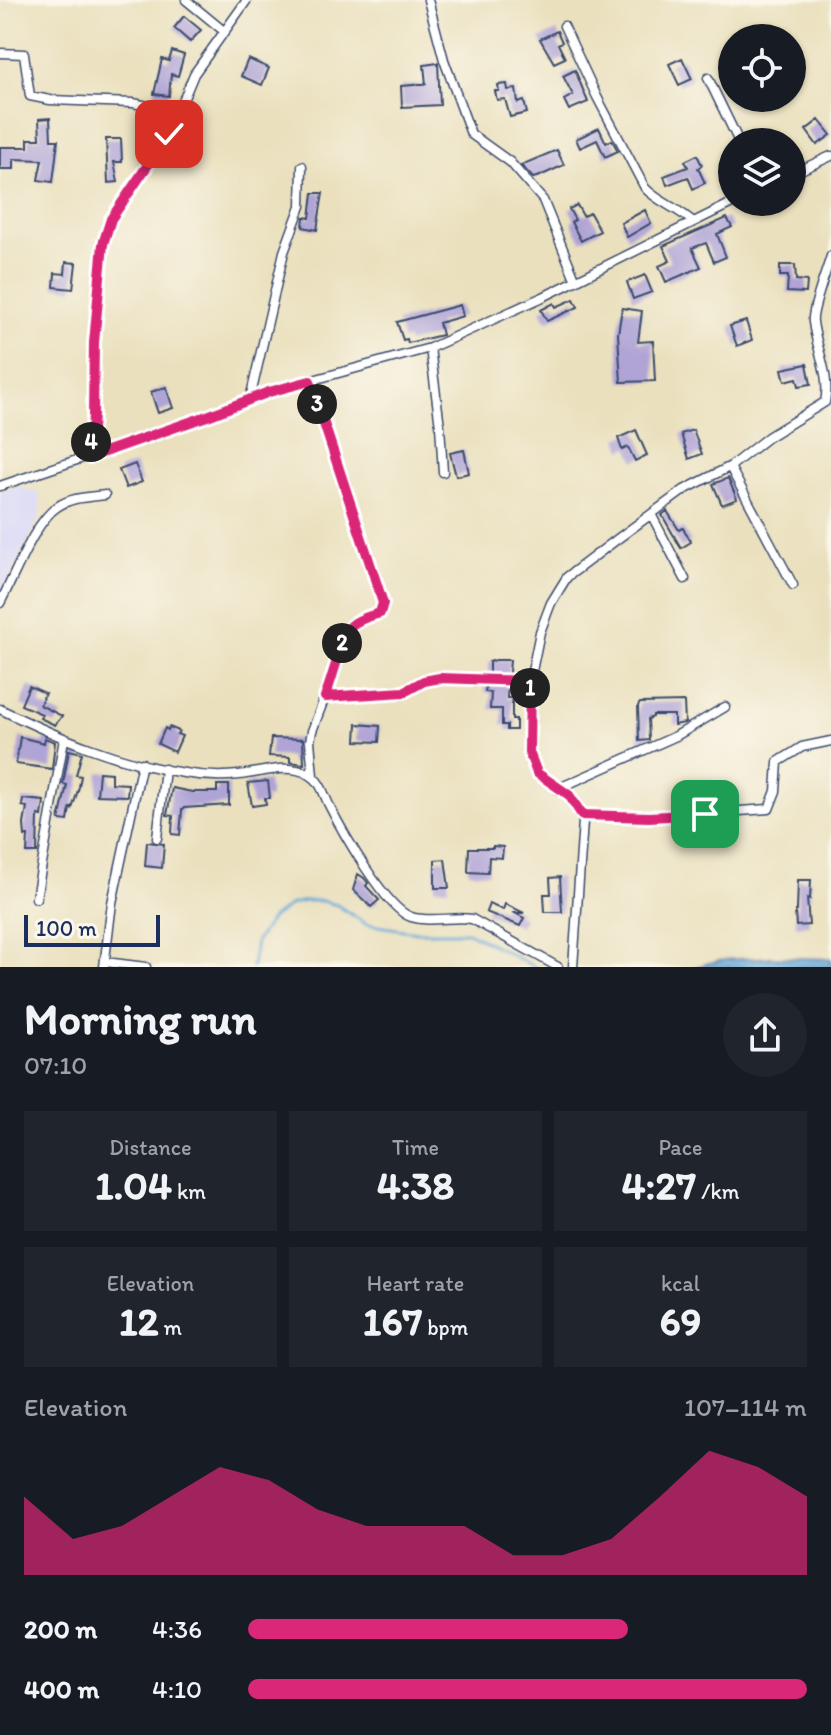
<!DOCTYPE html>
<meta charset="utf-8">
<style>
body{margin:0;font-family:Itim,sans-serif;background:#20242c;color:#f1f3f6;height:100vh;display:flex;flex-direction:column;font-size:30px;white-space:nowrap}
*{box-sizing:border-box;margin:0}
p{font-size:26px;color:#9ea1a6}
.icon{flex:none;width:44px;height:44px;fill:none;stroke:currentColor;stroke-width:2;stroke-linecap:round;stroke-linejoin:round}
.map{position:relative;height:967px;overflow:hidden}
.panel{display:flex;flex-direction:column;background:#171b24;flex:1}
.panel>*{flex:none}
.fabs{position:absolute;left:718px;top:24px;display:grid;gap:16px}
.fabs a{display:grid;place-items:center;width:88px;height:88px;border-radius:50%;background:#171b24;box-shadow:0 2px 6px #0004;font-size:40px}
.scale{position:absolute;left:24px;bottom:20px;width:136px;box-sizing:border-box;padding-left:8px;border:4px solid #1b2f5e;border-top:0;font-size:22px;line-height:28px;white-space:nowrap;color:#1b2f5e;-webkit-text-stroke:6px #fbf7ec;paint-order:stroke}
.pin{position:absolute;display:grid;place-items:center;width:68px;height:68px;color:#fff;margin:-34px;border-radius:16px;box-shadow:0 4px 12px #0006}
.km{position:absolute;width:40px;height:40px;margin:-20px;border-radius:50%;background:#222;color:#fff;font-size:22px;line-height:40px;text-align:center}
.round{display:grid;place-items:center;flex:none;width:84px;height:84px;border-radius:42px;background:#20242c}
.headline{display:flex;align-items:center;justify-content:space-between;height:136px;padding:0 24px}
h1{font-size:44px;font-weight:800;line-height:60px}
.metrics{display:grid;grid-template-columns:repeat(3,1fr);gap:12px;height:136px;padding:8px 24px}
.metrics div{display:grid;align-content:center;border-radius:0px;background:#20242c;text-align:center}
.metrics b{font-size:40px;font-weight:800}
.metrics small{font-size:22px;font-weight:400}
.metrics p{font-size:22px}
.chart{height:224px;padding:16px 24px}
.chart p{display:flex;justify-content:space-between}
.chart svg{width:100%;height:144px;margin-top:8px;fill:#db2777;opacity:.7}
ul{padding:0 24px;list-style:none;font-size:26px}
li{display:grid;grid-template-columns:128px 96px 1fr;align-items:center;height:60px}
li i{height:20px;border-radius:10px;background:#db2777}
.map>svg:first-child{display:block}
.built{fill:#d8d7f8}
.water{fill:#61a5d6;stroke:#3e6a9a;stroke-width:2}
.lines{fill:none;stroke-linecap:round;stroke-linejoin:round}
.stream{stroke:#61a5d6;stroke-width:3}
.building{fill:#b0a4d6}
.minor-casing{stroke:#3a4a6c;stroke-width:11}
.path{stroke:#3a4a6c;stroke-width:2;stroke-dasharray:2 6;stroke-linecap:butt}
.minor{stroke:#fff;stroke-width:8}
.route-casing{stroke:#fff;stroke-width:16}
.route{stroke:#db2777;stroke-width:10}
</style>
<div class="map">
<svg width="831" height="967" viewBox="0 0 831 967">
<rect width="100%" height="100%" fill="#fbf7ec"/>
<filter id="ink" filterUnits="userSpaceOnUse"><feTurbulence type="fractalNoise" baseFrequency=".0125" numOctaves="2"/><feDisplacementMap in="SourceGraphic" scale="16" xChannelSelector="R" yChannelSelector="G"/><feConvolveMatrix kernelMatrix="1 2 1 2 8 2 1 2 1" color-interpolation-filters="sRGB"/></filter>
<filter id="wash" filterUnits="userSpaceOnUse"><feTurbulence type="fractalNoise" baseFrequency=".006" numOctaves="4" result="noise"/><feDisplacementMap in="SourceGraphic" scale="32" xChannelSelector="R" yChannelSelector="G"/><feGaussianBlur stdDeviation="1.8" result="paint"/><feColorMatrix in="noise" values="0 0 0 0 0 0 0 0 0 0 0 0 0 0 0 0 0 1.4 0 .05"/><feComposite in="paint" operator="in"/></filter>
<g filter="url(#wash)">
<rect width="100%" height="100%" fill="#eae0bd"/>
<path class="built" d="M 18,486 L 40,494 L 40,516 L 0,597 L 0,492 Z"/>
<path class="water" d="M 771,957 L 831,959 L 831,967 L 696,967 C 722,957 743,960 771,957 Z"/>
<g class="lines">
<path class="stream" d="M 252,967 L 256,941 L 272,918 L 292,904 L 305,901 L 322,901 L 337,905 L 366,924 L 416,932 L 468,932 L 535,967"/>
</g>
<g id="blocks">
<path class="building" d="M 184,16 L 201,30 L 190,42 L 174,28 Z
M 557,31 L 562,42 L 558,44 L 565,58 L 554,63 L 540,39 Z
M 172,51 L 184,55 L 178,76 L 171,74 L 169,96 L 154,94 L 162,59 L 169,61 Z
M 682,58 L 692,79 L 679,85 L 669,64 Z
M 248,59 L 269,68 L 262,85 L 241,76 Z
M 438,63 L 440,105 L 402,107 L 401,86 L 426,84 L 424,65 Z
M 575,70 L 588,102 L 569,110 L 564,100 L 573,95 L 563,76 Z
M 507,84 L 508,90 L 516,89 L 518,103 L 524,101 L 527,113 L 510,117 L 505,99 L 497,100 L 495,91 L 499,91 L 498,85 Z
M 50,118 L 51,140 L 58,140 L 53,182 L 38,180 L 42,160 L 14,159 L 14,169 L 0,169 L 0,147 L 28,147 L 28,139 L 40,139 L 39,119 Z
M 819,120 L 831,135 L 817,145 L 806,130 Z
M 599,128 L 606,143 L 612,140 L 618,151 L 605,157 L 597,140 L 580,148 L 576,139 Z
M 106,139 L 121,139 L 122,162 L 114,162 L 118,182 L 108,183 Z
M 557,150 L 564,165 L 540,176 L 533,178 L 521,165 Z
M 697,155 L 702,165 L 698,168 L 705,183 L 693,189 L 688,177 L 667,185 L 664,176 L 688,167 L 685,161 Z
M 313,193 L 323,193 L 317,230 L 303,227 L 304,217 L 310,218 Z
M 577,205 L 583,216 L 590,213 L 600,231 L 581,241 L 571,222 L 575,220 L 569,209 Z
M 645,210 L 651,223 L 627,237 L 621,223 Z
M 727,218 L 732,227 L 717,234 L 726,257 L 714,262 L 706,243 L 692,248 L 701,267 L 666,282 L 659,266 L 670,261 L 663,246 Z
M 66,262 L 76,263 L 73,289 L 54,287 L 55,273 L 65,274 Z
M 780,265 L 795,265 L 796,280 L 807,281 L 806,293 L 787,292 L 788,276 L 780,276 Z
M 645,275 L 652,292 L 633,299 L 627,282 Z
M 574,299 L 578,307 L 547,321 L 541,310 L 554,303 L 556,307 Z
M 460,305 L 463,316 L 439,323 L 442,335 L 408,343 L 407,339 L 403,340 L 397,322 Z
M 622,308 L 642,311 L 638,342 L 653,341 L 655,381 L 621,382 L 618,334 Z
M 746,321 L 752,340 L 737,346 L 730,326 Z
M 807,364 L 811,384 L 799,386 L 797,378 L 785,381 L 782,369 Z
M 166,387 L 173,408 L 158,413 L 151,392 Z
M 636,430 L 647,455 L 635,461 L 628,447 L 622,450 L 618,438 Z
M 693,430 L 702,454 L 689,459 L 681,434 Z
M 464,450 L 469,473 L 456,476 L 450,453 Z
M 135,464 L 142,482 L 126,488 L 119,470 Z
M 728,478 L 737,499 L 722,505 L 713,484 Z
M 667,511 L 679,530 L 683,528 L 691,542 L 681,548 L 662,515 Z
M 496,660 L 510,660 L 507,698 L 512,698 L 512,719 L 516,719 L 516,730 L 507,730 L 507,725 L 502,725 L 502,709 L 490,709 L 491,693 L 485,692 L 486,682 L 489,682 L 489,662 Z
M 29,686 L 45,693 L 40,705 L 62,716 L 55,725 L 40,718 L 42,714 L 21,705 Z
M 684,702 L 685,723 L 674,725 L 674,715 L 653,715 L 653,717 L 648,719 L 649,740 L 639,741 L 638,706 L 640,703 Z
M 357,724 L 380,726 L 379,742 L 356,741 Z
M 169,727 L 179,731 L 177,734 L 182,736 L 175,752 L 158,744 L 165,728 L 168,730 Z
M 20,737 L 44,743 L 45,738 L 55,742 L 52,769 L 16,764 Z
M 271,738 L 303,739 L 304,764 L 290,762 L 290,757 L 269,756 Z
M 69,750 L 82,753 L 76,775 L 81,776 L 79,787 L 72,809 L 70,808 L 68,821 L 59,820 L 67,785 L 63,784 Z
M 99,772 L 111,773 L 111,783 L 128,784 L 127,796 L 97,795 Z
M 268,781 L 270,798 L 265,798 L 266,804 L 252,806 L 248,783 Z
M 217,785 L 229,785 L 229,805 L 184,808 L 182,810 L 180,835 L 172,834 L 173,816 L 167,815 L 172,788 L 192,792 L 217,792 Z
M 23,799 L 44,801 L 42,816 L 38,815 L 37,853 L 27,853 L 28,836 L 25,836 L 24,824 L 27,807 L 22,806 Z
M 728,821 L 729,843 L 716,844 L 715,839 L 697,840 L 696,829 L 714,829 L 714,822 Z
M 147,842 L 164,844 L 162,868 L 145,866 Z
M 493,846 L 503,847 L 502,858 L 489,857 L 488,873 L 468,872 L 469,848 L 493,848 Z
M 445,859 L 449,888 L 435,888 L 435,860 Z
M 358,874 L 364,878 L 368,883 L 366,886 L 379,900 L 371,907 L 353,890 Z
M 560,877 L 562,912 L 545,912 L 544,894 L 551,894 L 550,878 Z
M 798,880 L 811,880 L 810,899 L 807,898 L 809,925 L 796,926 L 795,911 L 797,911 Z
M 489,904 L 503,910 L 505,904 L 524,913 L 515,913 L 524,918 L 520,926 L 486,912 Z"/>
</g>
</g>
<g filter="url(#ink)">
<use href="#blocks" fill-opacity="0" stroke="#3a4a6c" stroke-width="2"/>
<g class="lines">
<defs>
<path id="minor" d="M 186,0 L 225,32
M 428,0 L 444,60 L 471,134 L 510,162 L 543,200 L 576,281
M 564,26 L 597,97 L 645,188 C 658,202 678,208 693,222
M 0,53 L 24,54 L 30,96 L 50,100 L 133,103 L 177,112
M 708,78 L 739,142
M 792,174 L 831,156
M 430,348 L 440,426 L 443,472
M 310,381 L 383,603 L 380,613 L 353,623 L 344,632 L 337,665 L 312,731 L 310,741 L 313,776
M 250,399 L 284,252 L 301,206 L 302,166
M 90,457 L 93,415 L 94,343 L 103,244 L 111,219 L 169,134 L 194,74 L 247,0
M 730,467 L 793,585
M 0,486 L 210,415 L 269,392 L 430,348 L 545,296 L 734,202
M 651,514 L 685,579
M 0,603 C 14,578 34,522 57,507 C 71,497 89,497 105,495
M 0,709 C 59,738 119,763 184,773 C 201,776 222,777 239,775 C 261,773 289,762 310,775 C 321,781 324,795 329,805 C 342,831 386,909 411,917 C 431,923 452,916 472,919 L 558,967
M 557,789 L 676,736 L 725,707
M 582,815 L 649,817 L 769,809 L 776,791 L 778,762 L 802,747 L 831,741
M 157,838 L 165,769
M 36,898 L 64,739
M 105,962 L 146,967
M 104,967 L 112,903 L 142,763
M 573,967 L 583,821 L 582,815 L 569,795 L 537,773 L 529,752 L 530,681 L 540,632 L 551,603 L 567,577 L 616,540 L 684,490 L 731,466 L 768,437 L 825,402 C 831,376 816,348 813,322 C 811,311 827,270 831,256"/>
</defs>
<use href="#minor" class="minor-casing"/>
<path class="path" d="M 335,697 L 404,692 L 424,681 L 440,678 L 521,680"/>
<use href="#minor" class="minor"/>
</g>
</g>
<g class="lines" filter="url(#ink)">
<defs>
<path id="route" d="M 169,134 L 111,219 L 103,244 L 94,343 L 93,415 L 90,457 L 210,415 L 269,392 L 310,381 L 383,603 L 380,613 C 371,616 358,619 351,626 C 344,632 331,683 325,697 L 404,692 L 424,681 L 440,678 L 530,681 L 529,752 L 537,773 L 569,795 L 582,815 L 649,817 L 705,814"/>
</defs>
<use href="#route" class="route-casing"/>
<use href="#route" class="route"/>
</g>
</svg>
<div class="fabs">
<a><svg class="icon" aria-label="locate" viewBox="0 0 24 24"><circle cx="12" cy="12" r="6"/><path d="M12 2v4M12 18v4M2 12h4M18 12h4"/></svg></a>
<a><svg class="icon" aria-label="layers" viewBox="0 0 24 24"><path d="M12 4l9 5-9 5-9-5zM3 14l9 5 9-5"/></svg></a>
</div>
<div class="scale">100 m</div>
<div class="pin" style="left:705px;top:814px;background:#1e9e55"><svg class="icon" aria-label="arrive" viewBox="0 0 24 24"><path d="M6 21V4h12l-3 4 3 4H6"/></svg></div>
<div class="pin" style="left:169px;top:134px;background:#d93025"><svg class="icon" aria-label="check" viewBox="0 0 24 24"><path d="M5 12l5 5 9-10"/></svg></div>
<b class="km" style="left:530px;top:688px">1</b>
<b class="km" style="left:342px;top:643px">2</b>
<b class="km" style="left:317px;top:404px">3</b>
<b class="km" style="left:91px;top:442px">4</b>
</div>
<section class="panel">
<div class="headline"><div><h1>Morning run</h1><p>07:10</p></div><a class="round"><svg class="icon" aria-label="share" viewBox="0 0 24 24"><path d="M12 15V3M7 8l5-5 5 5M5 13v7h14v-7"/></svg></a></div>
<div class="metrics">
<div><p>Distance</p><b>1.04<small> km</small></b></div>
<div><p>Time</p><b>4:38</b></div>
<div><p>Pace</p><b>4:27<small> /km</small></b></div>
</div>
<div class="metrics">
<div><p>Elevation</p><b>12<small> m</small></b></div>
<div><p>Heart rate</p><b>167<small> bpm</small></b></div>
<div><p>kcal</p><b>69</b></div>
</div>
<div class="chart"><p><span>Elevation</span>107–114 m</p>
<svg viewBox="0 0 160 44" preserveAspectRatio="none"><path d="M0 44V20L10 33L20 29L30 20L40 11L50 15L60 24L70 29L80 29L90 29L100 38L110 38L120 33L130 20L140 6L150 11L160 20V44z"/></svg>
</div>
<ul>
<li><b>200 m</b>4:36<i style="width:68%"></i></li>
<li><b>400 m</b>4:10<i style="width:100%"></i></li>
</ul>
</section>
